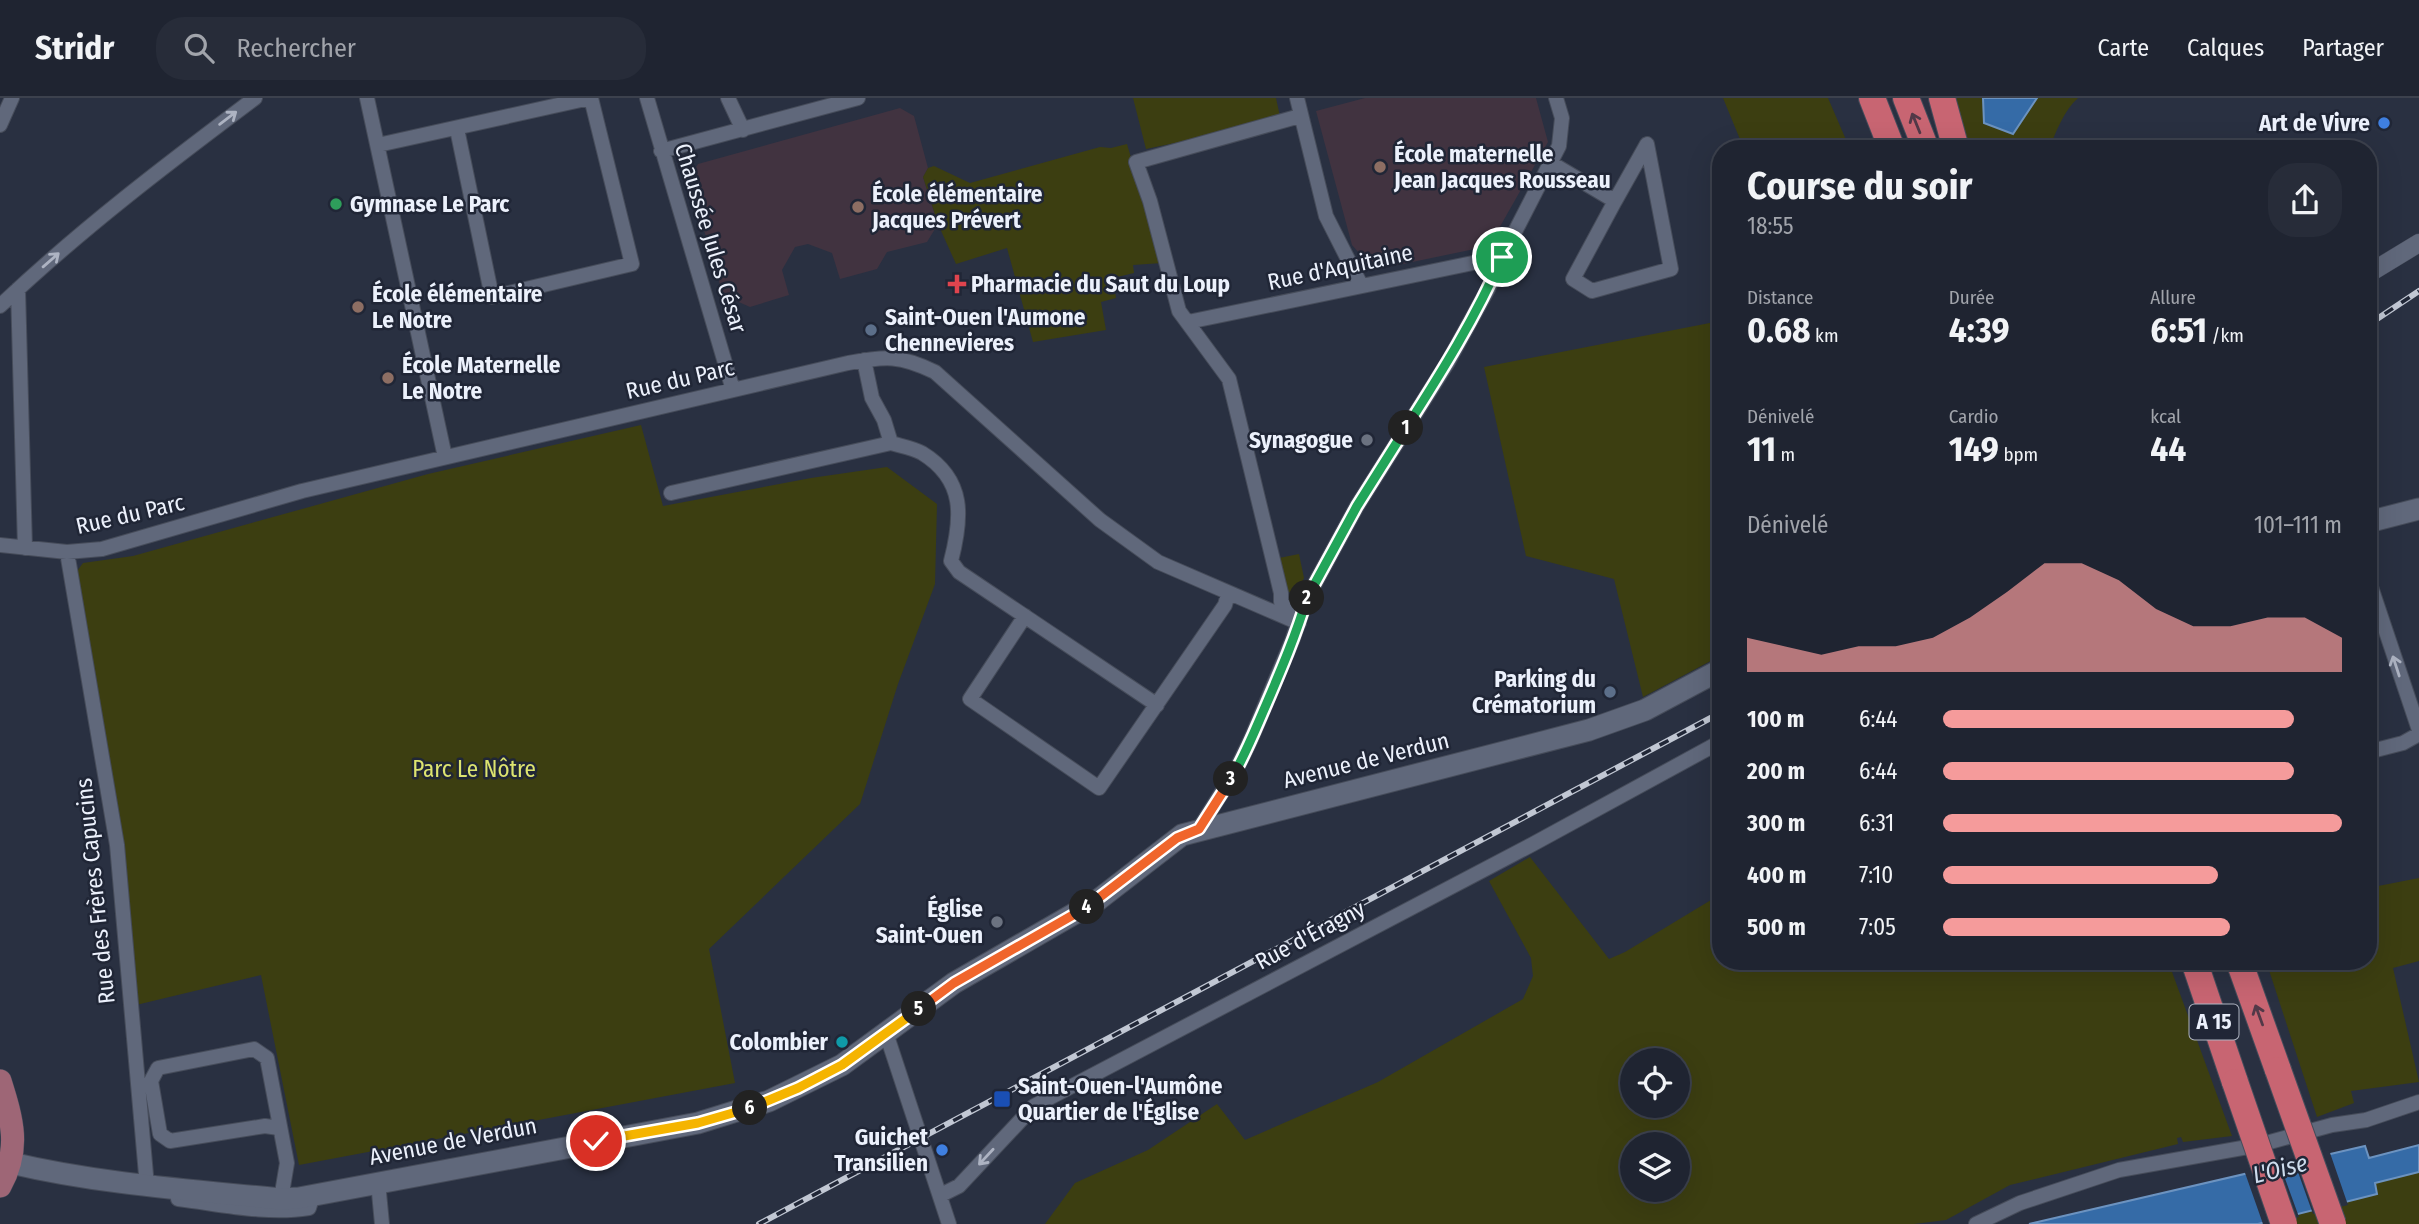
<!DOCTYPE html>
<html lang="fr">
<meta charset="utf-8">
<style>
body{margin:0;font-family:"Fira Sans Condensed",sans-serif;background:#272c39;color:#f1f3f6;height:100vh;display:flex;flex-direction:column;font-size:26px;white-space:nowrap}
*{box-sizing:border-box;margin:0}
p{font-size:23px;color:#a1a4ab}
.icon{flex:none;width:38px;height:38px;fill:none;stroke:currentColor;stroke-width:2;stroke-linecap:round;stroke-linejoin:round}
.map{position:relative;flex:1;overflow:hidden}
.details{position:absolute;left:1712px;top:42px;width:665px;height:830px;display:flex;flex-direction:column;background:#1f2431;border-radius:28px;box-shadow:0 7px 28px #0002,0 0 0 2px #3c414d}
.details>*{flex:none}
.tools{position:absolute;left:1620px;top:950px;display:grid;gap:14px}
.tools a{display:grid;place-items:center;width:70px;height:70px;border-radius:50%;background:#1f2431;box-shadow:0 7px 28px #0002,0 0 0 2px #3c414d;font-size:35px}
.pin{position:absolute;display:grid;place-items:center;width:60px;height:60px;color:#fff;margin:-30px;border:4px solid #fff;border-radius:50%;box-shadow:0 2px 7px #0007}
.km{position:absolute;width:35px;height:35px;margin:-18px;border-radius:50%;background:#222;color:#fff;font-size:19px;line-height:35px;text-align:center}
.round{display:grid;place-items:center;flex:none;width:74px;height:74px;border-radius:28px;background:#272c39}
.head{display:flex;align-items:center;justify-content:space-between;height:119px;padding:0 35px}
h1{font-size:38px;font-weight:700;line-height:52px}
.metrics{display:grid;grid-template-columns:repeat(3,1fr);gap:10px;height:119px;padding:7px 35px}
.metrics div{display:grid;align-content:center}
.metrics b{font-size:35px;font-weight:700}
.metrics small{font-size:19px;font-weight:400}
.metrics p{font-size:19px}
.chart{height:196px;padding:14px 35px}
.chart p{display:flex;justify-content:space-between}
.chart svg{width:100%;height:126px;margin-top:7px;fill:#f59b9b;opacity:.7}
ul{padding:0 35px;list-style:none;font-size:23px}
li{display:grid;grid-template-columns:112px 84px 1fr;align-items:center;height:52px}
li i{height:18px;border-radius:9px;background:#f59b9b}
header{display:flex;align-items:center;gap:42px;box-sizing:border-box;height:98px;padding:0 35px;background:#1f2431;border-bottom:2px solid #3c414d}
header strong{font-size:33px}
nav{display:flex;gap:38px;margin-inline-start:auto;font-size:24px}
.search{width:490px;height:63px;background:#272c39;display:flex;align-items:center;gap:18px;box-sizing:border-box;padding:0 24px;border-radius:28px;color:#a1a4ab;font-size:26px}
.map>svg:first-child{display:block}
.education{fill:#413340}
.green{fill:#3c3e11;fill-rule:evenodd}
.water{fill:#356ba7;stroke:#6c93c0;stroke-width:2}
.pier{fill:#293041}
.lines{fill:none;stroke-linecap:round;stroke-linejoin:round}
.minor-casing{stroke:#464c5a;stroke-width:16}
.tertiary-casing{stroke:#464c5a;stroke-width:19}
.secondary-casing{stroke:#464c5a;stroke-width:23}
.primary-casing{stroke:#464c5a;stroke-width:24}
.motorway-casing{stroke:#464c5a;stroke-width:28}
.minor{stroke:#60687b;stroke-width:14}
.tertiary{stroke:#60687b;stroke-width:18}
.secondary{stroke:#60687b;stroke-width:21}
.primary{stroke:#9e6676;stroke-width:23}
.motorway{stroke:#c86572;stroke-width:26}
.rail-casing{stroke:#c1c7d3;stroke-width:6}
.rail{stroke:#202636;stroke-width:3.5;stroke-dasharray:10;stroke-linecap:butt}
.motorway-bridge-casing{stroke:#464c5a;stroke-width:28;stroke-linecap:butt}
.motorway-bridge{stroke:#c86572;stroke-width:26}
.oneway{stroke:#adb3c2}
.oneway2{stroke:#523948}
.split-1-casing{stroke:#fff;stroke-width:14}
.split-2-casing{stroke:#fff;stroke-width:14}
.split-3-casing{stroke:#fff;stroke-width:14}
.split-4-casing{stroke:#fff;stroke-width:14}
.split-5-casing{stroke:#fff;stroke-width:14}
.split-6-casing{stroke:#fff;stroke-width:14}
.split-7-casing{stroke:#fff;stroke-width:14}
.split-1{stroke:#22a559;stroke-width:9}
.split-2{stroke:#22a559;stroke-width:9}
.split-3{stroke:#22a559;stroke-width:9}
.split-4{stroke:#f0652b;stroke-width:9}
.split-5{stroke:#f0652b;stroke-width:9}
.split-6{stroke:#f5b400;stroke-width:9}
.split-7{stroke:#f5b400;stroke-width:9}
.shop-dot{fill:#3f7fe0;stroke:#202636;stroke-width:2.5}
.education-dot{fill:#8d6e63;stroke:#202636;stroke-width:2.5}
.leisure-dot{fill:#2e9e5b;stroke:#202636;stroke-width:2.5}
.health-dot{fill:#e0444e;stroke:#202636;stroke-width:2.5}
.service-dot{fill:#5c6f8a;stroke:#202636;stroke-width:2.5}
.worship-dot{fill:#6b7280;stroke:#202636;stroke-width:2.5}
.culture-dot{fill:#0f9aa8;stroke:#202636;stroke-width:2.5}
.transit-dot{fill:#1a4fb4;stroke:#202636;stroke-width:2.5}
.labels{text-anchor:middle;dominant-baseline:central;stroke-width:5;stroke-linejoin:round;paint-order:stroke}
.shield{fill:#202636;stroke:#afb4c1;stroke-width:2}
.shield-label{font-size:21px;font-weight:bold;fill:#ecf1fc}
.poi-label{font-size:23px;font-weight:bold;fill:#ecf1fc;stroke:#202636;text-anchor:start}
.street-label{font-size:23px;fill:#ecf1fc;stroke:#202636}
.park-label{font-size:23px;fill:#dde46f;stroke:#202636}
.water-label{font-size:24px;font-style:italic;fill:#cedced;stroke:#202636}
</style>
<header>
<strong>Stridr</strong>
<div class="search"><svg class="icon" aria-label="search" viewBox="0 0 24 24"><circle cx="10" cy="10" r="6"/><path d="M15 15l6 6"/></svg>Rechercher</div>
<nav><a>Carte</a><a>Calques</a><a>Partager</a></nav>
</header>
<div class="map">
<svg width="2419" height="1126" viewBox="0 0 2419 1126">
<rect width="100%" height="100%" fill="#293041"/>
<path class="education" d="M 1365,0 L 1536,0 L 1548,44 L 1489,148 L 1374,172 L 1352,147 L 1316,13 Z
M 900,10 L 914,18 L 928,70 L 923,79 L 938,126 L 927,144 L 887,154 L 877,171 L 840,181 L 832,155 L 808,146 L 795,149 L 782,172 L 789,197 L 750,209 L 723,197 L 689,81 L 698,66 Z"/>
<path class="green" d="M 1133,0 L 1276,0 L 1281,23 L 1146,51 Z
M 1723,0 L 1828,0 L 1850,51 L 1744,51 Z
M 1954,0 L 2078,0 C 2064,12 2056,34 2049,51 L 1964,51 Z
M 1127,46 L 1162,165 L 1133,167 L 1134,175 L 1113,180 L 1116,200 L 1101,204 L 1106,232 L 1033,244 L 1007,150 L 956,166 L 938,126 L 923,79 L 928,70 L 934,68 L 970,85 L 1100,49 L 1111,50 Z
M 1720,223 L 1720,558 L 1643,599 L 1614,481 L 1526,458 L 1484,269 Z
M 641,327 L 663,408 L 811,380 L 887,369 L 937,406 L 935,486 L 898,586 L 860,706 L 709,851 L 735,985 L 299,1067 L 261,877 L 136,907 L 77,473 L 83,465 L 133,458 L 428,376 Z
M 1299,456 L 1304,480 L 1297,495 L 1288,494 L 1279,460 Z
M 1530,759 L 1609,861 L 1625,854 L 1711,802 L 1720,799 L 1720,863 L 2168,863 L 2232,1038 L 2183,1044 L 2181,1039 L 2177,1040 L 2178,1046 L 2010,1087 L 1946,1122 L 1914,1126 L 1045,1126 L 1075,1085 L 1148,1052 L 1217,1006 L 1245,1042 L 1378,984 L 1523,901 L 1533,878 L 1531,860 L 1489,783 ZM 1633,962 L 1678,962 L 1678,1008 L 1633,1008 ZM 1633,1046 L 1678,1046 L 1678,1092 L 1633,1092 Z
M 2419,780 L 2419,863 L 2393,870 L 2419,984 L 2351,993 L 2354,1005 L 2317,1019 L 2266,863 L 2368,863 L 2368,790 Z
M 2419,1074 L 2419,1126 L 2258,1126 L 2377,1096 L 2375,1085 Z"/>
<path class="water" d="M 1983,0 L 2037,0 L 2013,36 L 1984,25 Z
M 2419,1047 L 2419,1074 L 2375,1085 L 2377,1096 L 2258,1126 L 2029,1126 L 2365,1048 L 2369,1060 Z"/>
<path class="pier" d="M 2329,1052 L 2348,1107 L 2313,1116 L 2293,1060 Z
M 2279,1064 L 2299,1119 L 2273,1126 L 2263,1126 L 2244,1072 Z"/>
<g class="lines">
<defs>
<path id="minor" d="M 367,0 L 445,359
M 647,0 L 733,292
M 728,0 L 743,32
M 1297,0 L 1326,118 L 1361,187
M 0,27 L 12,0
M 457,31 L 492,199 L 632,166 L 591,0
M 378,47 L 590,0
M 661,53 L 858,0
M 1551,65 L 1615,103 L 1573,181 L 1592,193 L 1671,171 L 1647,46 L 1615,103
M 18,191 L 25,450
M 0,208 C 80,132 167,66 255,0
M 1188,224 L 1502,159
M 864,262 L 872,300 L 884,322 L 891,345
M 671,395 L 891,345 C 901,348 913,350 922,355 C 966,382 962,420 951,463 L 959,474 L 1157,607
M 0,447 L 67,454 L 102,451 L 302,393 L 848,265 C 886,258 900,257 935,274 L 1100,422 L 1158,464 L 1299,525
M 67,454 L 117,747 L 147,1088
M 2368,480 L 2419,632
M 1025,518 L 970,601 L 1099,690 L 1225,507 L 1228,496
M 1298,524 L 1281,504 L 1281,495 L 1229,281 L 1179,213 L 1150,103 L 1136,64 L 1300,18
M 2368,654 L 2403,645 L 2419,636
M 1199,731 L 1237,670 L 1251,641 L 1292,543 L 1307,500 L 1357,408 L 1448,264 L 1488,191 L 1502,159 L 1559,48 L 1562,20 L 1556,0
M 886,935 L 949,1126
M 279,1030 L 265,1028 L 170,1043 L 160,1036 L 151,983 L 158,970 L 254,951 L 267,960 L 287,1065 L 281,1101
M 378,1084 L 382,1126
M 941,1097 L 959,1088 L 1034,1008 L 1533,746 L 1720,644
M 178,1101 C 220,1106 266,1117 309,1110 L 313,1097
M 1976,1126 L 2020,1105 L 2119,1072 L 2259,1047 L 2332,1027 L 2366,1022 L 2419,1004"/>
<path id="tertiary" d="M 2368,176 L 2419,145"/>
<path id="secondary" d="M 2368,424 L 2419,411
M 11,1065 C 100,1086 191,1092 281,1101 L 299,1100 L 698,1025 L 769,1003 L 842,967 L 954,885 L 1098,802 L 1182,737 L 1589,632 L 1645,612 L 1720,572"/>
<path id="primary" d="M 0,983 C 12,1021 21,1051 0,1088"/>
<path id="motorway" d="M 1872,0 L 1892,51
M 1906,0 L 1926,51
M 1942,0 L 1956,51
M 2194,863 L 2235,984
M 2239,863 L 2278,972"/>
</defs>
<use href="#minor" class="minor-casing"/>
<use href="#tertiary" class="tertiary-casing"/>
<use href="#secondary" class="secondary-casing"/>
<use href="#primary" class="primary-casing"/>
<use href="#motorway" class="motorway-casing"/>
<use href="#minor" class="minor"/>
<use href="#tertiary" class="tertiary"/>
<use href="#secondary" class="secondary"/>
<use href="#primary" class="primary"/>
<use href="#motorway" class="motorway"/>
<defs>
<path id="rail" d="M 2368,227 L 2419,193
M 759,1126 L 1720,615"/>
</defs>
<use href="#rail" class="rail-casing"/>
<use href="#rail" class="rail"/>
<defs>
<path id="motorway-bridge" d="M 2278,972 L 2333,1126
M 2235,984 L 2284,1126"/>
</defs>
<use href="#motorway-bridge" class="motorway-bridge-casing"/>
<use href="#motorway-bridge" class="motorway-bridge"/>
</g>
<defs><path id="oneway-shaft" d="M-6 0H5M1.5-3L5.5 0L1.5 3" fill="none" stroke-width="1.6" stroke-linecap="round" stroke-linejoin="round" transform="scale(1.75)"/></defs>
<g class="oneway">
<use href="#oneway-shaft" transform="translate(228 20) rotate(-37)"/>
<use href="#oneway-shaft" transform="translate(51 162) rotate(-41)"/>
<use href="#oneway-shaft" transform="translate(2396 568) rotate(-108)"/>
<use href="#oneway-shaft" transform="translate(986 1059) rotate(133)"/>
</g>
<g class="oneway2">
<use href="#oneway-shaft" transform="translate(1916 25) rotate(-112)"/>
<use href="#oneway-shaft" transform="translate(2259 917) rotate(-110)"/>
</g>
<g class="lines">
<defs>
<path id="split-1" d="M 1406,330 C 1441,275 1476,219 1502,159"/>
<path id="split-2" d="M 1307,500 L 1357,408 L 1406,330"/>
<path id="split-3" d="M 1231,681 C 1245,658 1255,632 1266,607 C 1281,572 1296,537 1307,500"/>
<path id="split-4" d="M 1087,809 L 1177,740 L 1199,731 L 1231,681"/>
<path id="split-5" d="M 919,911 L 954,885 L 1087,809"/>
<path id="split-6" d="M 750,1010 L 798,990 L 842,967 L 919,911"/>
<path id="split-7" d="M 596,1043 L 698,1025 L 750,1010"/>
</defs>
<use href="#split-1" class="split-1-casing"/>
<use href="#split-2" class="split-2-casing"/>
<use href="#split-3" class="split-3-casing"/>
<use href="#split-4" class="split-4-casing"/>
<use href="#split-5" class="split-5-casing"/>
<use href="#split-6" class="split-6-casing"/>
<use href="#split-7" class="split-7-casing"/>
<use href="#split-1" class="split-1"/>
<use href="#split-2" class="split-2"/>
<use href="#split-3" class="split-3"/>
<use href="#split-4" class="split-4"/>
<use href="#split-5" class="split-5"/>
<use href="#split-6" class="split-6"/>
<use href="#split-7" class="split-7"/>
</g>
<g class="shop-dot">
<circle cx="2384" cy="25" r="7"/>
<circle cx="942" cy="1052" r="7"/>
</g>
<g class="education-dot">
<circle cx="1380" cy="69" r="7"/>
<circle cx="858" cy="109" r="7"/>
<circle cx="358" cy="209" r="7"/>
<circle cx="388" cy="280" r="7"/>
</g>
<circle class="leisure-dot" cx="336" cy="106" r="7"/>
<path class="health-dot" d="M953.5 175.5h7v7h7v7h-7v7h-7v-7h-7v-7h7z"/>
<g class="service-dot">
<circle cx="871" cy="232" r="7"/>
<circle cx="1610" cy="594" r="7"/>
</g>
<g class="worship-dot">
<circle cx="1367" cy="342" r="7"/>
<circle cx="997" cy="824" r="7"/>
</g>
<circle class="culture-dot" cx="842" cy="944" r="7"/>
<rect class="transit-dot" x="993" y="992" width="18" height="18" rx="3.5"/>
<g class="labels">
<rect class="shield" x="2189.5" y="906.5" width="49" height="35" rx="5"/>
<g class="shield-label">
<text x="2214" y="924">A 15</text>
</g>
<g class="poi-label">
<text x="2370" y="25" text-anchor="end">Art de Vivre</text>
<text x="1394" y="56">École maternelle<tspan x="1394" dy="26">Jean Jacques Rousseau</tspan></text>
<text x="872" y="96">École élémentaire<tspan x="872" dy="26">Jacques Prévert</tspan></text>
<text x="350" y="106">Gymnase Le Parc</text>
<text x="971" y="186">Pharmacie du Saut du Loup</text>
<text x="372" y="196">École élémentaire<tspan x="372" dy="26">Le Notre</tspan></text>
<text x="885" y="219">Saint-Ouen l'Aumone<tspan x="885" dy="26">Chennevieres</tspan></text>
<text x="402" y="267">École Maternelle<tspan x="402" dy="26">Le Notre</tspan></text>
<text x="1353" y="342" text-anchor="end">Synagogue</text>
<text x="1596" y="581" text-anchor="end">Parking du<tspan x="1596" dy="26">Crématorium</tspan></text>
<text x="983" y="811" text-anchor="end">Église<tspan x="983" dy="26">Saint-Ouen</tspan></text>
<text x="828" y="944" text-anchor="end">Colombier</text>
<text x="1018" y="988">Saint-Ouen-l'Aumône<tspan x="1018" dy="26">Quartier de l'Église</tspan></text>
<text x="928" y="1039" text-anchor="end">Guichet<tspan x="928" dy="26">Transilien</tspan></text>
</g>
<g class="street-label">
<text transform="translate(711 140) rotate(73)">Chaussée Jules César</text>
<text transform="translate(1340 169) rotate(-12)">Rue d'Aquitaine</text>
<text transform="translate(680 281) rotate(-13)">Rue du Parc</text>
<text transform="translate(130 416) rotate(-13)">Rue du Parc</text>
<text transform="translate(1366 662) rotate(-14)">Avenue de Verdun</text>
<text transform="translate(95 793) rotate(-96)">Rue des Frères Capucins</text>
<text transform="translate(1310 837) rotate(-28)">Rue d'Éragny</text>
<text transform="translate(453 1043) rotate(-11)">Avenue de Verdun</text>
</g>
<g class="park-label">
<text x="474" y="671">Parc Le Nôtre</text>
</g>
<g class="water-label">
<text transform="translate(2280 1071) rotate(-14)">L'Oise</text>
</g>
</g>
</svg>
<div class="tools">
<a><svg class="icon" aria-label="locate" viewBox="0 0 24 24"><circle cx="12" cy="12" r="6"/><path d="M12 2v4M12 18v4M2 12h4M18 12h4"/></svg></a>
<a><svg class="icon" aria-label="layers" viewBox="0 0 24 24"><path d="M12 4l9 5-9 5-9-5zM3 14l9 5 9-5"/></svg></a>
</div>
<div class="pin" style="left:1502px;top:159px;background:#1e9e55"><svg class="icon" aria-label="arrive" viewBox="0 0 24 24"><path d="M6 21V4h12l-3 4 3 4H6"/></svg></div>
<div class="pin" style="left:596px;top:1043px;background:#d93025"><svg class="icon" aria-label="check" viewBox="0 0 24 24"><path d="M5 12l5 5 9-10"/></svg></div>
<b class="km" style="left:1406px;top:330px">1</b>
<b class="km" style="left:1307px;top:500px">2</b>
<b class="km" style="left:1231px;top:681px">3</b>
<b class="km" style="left:1087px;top:809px">4</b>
<b class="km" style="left:919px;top:911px">5</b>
<b class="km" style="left:750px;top:1010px">6</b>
<section class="details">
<div class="head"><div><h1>Course du soir</h1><p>18:55</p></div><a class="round"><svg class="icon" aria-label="share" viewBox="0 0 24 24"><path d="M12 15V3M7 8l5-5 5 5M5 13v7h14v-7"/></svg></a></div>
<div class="metrics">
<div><p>Distance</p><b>0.68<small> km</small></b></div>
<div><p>Durée</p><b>4:39</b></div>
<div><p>Allure</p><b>6:51<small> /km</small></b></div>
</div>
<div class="metrics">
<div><p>Dénivelé</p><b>11<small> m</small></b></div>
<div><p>Cardio</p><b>149<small> bpm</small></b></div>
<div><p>kcal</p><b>44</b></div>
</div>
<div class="chart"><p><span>Dénivelé</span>101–111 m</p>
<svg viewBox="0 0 160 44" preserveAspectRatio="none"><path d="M0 44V32L10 35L20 38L30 35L40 35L50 32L60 25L70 16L80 6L90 6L100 12L110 22L120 28L130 28L140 25L150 25L160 32V44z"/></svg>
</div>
<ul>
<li><b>100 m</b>6:44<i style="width:88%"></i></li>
<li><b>200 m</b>6:44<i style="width:88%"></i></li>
<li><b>300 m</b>6:31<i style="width:100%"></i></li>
<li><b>400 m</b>7:10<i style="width:69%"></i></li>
<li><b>500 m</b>7:05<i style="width:72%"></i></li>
</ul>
</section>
</div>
